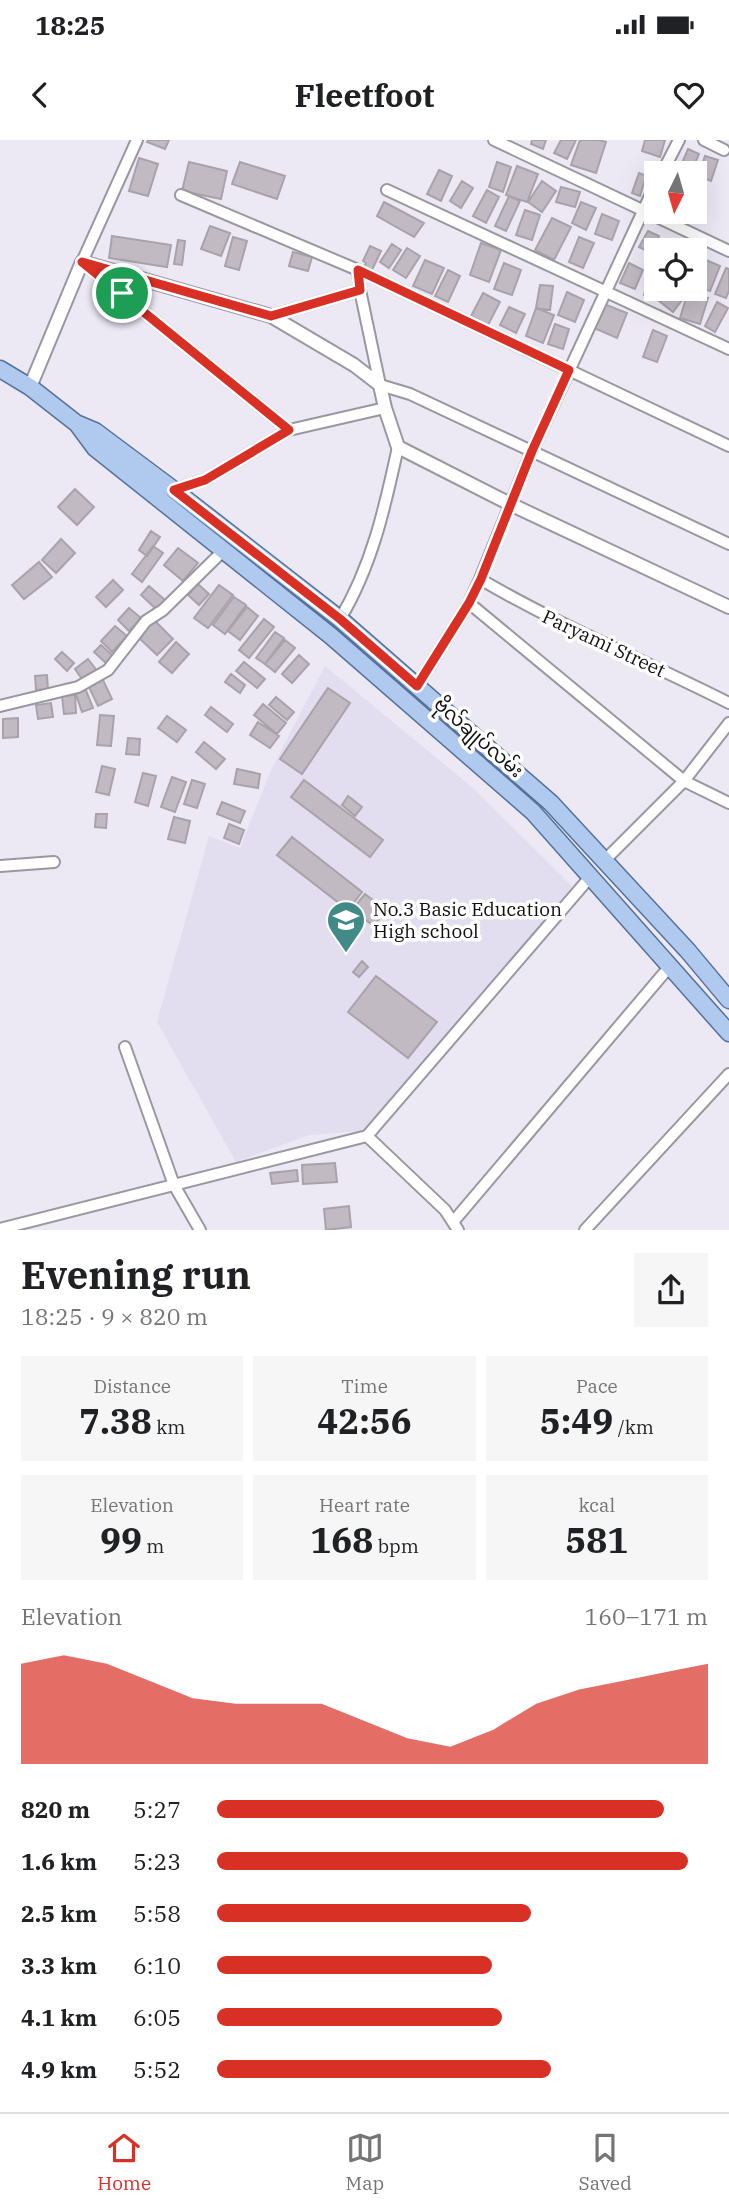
<!DOCTYPE html>
<meta charset="utf-8">
<style>
body{margin:0;font-family:"IBM Plex Serif","Noto Sans Myanmar",serif;background:#f6f6f6;color:#202124;height:100vh;display:flex;flex-direction:column;font-size:26px;white-space:nowrap}
*{box-sizing:border-box;margin:0}
p{font-size:23px;color:#757577}
.icon{flex:none;width:38px;height:38px;fill:none;stroke:currentColor;stroke-width:2;stroke-linecap:round;stroke-linejoin:round}
.map{position:relative;height:1090px;overflow:hidden}
.details{display:flex;flex-direction:column;background:#fff;flex:1}
.details>*{flex:none}
.needle{width:46px;rotate:185deg}
.fabs{position:absolute;left:644px;top:21px;display:grid;gap:14px}
.fabs a{display:grid;place-items:center;width:63px;height:63px;border-radius:0px;background:#fff;box-shadow:0 7px 28px #0002;font-size:35px}
.pin{position:absolute;display:grid;place-items:center;width:60px;height:60px;color:#fff;margin:-30px;border:4px solid #fff;border-radius:50%;box-shadow:0 2px 7px #0007}
.round{display:grid;place-items:center;flex:none;width:74px;height:74px;border-radius:0px;background:#f6f6f6}
.summary{display:flex;align-items:center;justify-content:space-between;height:119px;padding:0 21px}
h1{font-size:38px;font-weight:800;line-height:52px}
.figures{display:grid;grid-template-columns:repeat(3,1fr);gap:10px;height:119px;padding:7px 21px}
.figures div{display:grid;align-content:center;border-radius:0px;background:#f6f6f6;text-align:center}
.figures b{font-size:35px;font-weight:800}
.figures small{font-size:19px;font-weight:400}
.figures p{font-size:19px}
.chart{height:196px;padding:14px 21px}
.chart p{display:flex;justify-content:space-between}
.chart svg{width:100%;height:126px;margin-top:7px;fill:#d93025;opacity:.7}
ul{padding:0 21px;list-style:none;font-size:23px}
li{display:grid;grid-template-columns:112px 84px 1fr;align-items:center;height:52px}
li i{height:18px;border-radius:9px;background:#d93025}
.status{display:flex;justify-content:space-between;align-items:center;height:49px;padding:0 35px;background:#fff;direction:ltr}
.status svg{height:19px;fill:currentColor}
header{display:flex;justify-content:space-between;align-items:center;height:91px;padding:0 21px;background:#fff;font-size:32px;font-weight:800}
.tabs{display:flex;justify-content:space-around;align-items:center;height:98px;border-top:2px solid #e0e0e0;background:#fff;font-size:19px;color:#757577}
.tabs a{display:grid;justify-items:center;gap:4px}
.tabs .active{color:#d93025}
.map>svg:first-child{display:block}
.built{fill:#e2ddef}
.building{fill:#c1bac3;stroke:#aaa2ab;stroke-width:2}
.lines{fill:none;stroke-linecap:round;stroke-linejoin:round}
.minor-casing{stroke:#9a97a1;stroke-width:14}
.tertiary-casing{stroke:#9a97a1;stroke-width:16}
.primary-casing{stroke:#56719a;stroke-width:19}
.minor{stroke:#fff;stroke-width:10}
.tertiary{stroke:#fff;stroke-width:12}
.primary{stroke:#b0caef;stroke-width:16}
.route-casing{stroke:#fff;stroke-width:14}
.route{stroke:#d93025;stroke-width:9}
.labels{text-anchor:middle;dominant-baseline:central;stroke-width:7;stroke-linejoin:round;paint-order:stroke}
.street-label{font-size:19px;fill:#100f12;stroke:#fff}
.poi-label{font-size:19px;fill:#100f12;stroke:#fff;text-anchor:start}
</style>
<div class="status"><b>18:25</b><svg viewBox="0 0 49 12"><path d="M0 12V9h3v3zM5 12V6h3v6zM10 12V3h3v9zM15 12V0h3v12zM26 1h20v11H26zM47 4h2v5h-2z"/></svg></div>
<header><svg class="icon" aria-label="back" viewBox="0 0 24 24"><path d="M15 5l-7 7 7 7"/></svg>Fleetfoot<svg class="icon" aria-label="heart" viewBox="0 0 24 24"><path d="M12 20l-8-8c-3-5 5-10 8-4 3-6 11-1 8 4z"/></svg></header>
<div class="map">
<svg width="729" height="1090" viewBox="0 0 729 1090">
<rect width="100%" height="100%" fill="#ece9f4"/>
<path class="built" d="M 325,526 L 473,648 L 572,746 L 367,996 L 349,992 L 309,995 L 236,1022 L 157,882 L 209,696 L 240,708 L 271,630 Z"/>
<path class="building" d="M 148,0 L 169,0 L 165,9 L 147,2 Z
M 532,0 L 546,0 L 543,9 L 531,4 Z
M 561,0 L 576,0 L 567,19 L 554,13 Z
M 580,0 L 599,0 L 606,2 L 596,33 L 571,25 Z
M 645,0 L 665,0 L 660,17 L 642,11 Z
M 688,9 L 699,14 L 691,33 L 679,30 Z
M 705,16 L 718,20 L 711,41 L 698,36 Z
M 139,18 L 158,24 L 148,56 L 129,51 Z
M 189,22 L 227,31 L 221,59 L 182,51 Z
M 240,22 L 285,36 L 277,59 L 232,44 Z
M 497,22 L 511,27 L 503,52 L 489,47 Z
M 517,26 L 538,34 L 527,62 L 506,55 Z
M 439,30 L 452,36 L 441,61 L 427,54 Z
M 639,33 L 646,36 L 640,56 L 632,53 Z
M 462,41 L 473,48 L 461,68 L 450,61 Z
M 542,41 L 556,51 L 542,72 L 528,62 Z
M 561,47 L 580,52 L 575,67 L 556,62 Z
M 487,50 L 499,57 L 486,83 L 473,76 Z
M 509,56 L 520,61 L 506,91 L 495,86 Z
M 384,62 L 424,83 L 414,97 L 377,76 Z
M 581,62 L 596,68 L 586,90 L 572,83 Z
M 525,70 L 540,75 L 532,100 L 516,95 Z
M 602,74 L 619,81 L 612,100 L 595,94 Z
M 552,78 L 571,87 L 554,120 L 535,110 Z
M 210,86 L 230,93 L 221,116 L 201,109 Z
M 648,91 L 659,96 L 651,113 L 639,107 Z
M 112,96 L 171,105 L 167,127 L 109,118 Z
M 233,97 L 247,101 L 239,130 L 225,126 Z
M 579,97 L 594,103 L 583,128 L 569,122 Z
M 178,100 L 185,101 L 182,125 L 174,124 Z
M 665,100 L 677,107 L 675,110 L 658,110 Z
M 481,103 L 501,110 L 489,142 L 470,135 Z
M 392,104 L 401,110 L 389,128 L 380,122 Z
M 370,106 L 381,111 L 372,130 L 364,127 L 366,123 L 363,121 Z
M 407,108 L 420,116 L 406,138 L 393,130 Z
M 293,112 L 312,117 L 308,131 L 289,126 Z
M 425,120 L 444,128 L 432,154 L 413,146 Z
M 706,120 L 720,126 L 710,151 L 697,146 Z
M 504,123 L 521,130 L 512,155 L 494,149 Z
M 629,123 L 643,130 L 635,149 L 620,143 Z
M 726,128 L 729,129 L 729,151 L 726,158 L 715,154 Z
M 448,130 L 460,136 L 448,162 L 435,156 Z
M 653,130 L 656,131 L 656,149 L 662,149 L 658,160 L 644,155 Z
M 540,145 L 553,146 L 550,170 L 536,168 Z
M 667,149 L 684,149 L 688,152 L 673,172 L 658,160 Z
M 567,152 L 584,160 L 575,182 L 558,175 Z
M 688,152 L 708,158 L 700,184 L 680,178 Z
M 483,153 L 500,162 L 488,185 L 471,176 Z
M 717,162 L 728,168 L 715,192 L 705,186 Z
M 604,164 L 627,173 L 617,198 L 594,188 Z
M 509,167 L 525,174 L 516,193 L 500,185 Z
M 536,168 L 554,175 L 543,203 L 526,196 Z
M 555,184 L 569,189 L 563,209 L 548,204 Z
M 653,190 L 667,196 L 657,222 L 643,217 Z
M 75,349 L 94,367 L 77,385 L 58,367 Z
M 151,391 L 160,397 L 147,416 L 139,410 Z
M 61,399 L 75,413 L 56,433 L 42,420 Z
M 153,406 L 163,413 L 142,442 L 132,434 Z
M 178,408 L 198,423 L 183,441 L 164,425 Z
M 39,422 L 52,437 L 24,459 L 12,445 Z
M 113,440 L 123,450 L 106,467 L 96,457 Z
M 198,444 L 209,454 L 199,465 L 188,455 Z
M 219,445 L 233,455 L 208,488 L 194,478 Z
M 149,446 L 165,460 L 156,469 L 141,455 Z
M 234,457 L 246,465 L 225,494 L 213,485 Z
M 247,467 L 258,476 L 240,500 L 228,491 Z
M 129,468 L 141,478 L 129,491 L 118,480 Z
M 153,479 L 173,499 L 157,515 L 137,496 Z
M 264,479 L 274,487 L 249,518 L 239,510 Z
M 115,486 L 127,496 L 112,512 L 101,501 Z
M 275,492 L 284,498 L 265,524 L 256,518 Z
M 285,500 L 295,508 L 275,532 L 265,524 Z
M 176,502 L 189,514 L 172,533 L 159,522 Z
M 101,505 L 113,516 L 106,523 L 94,512 Z
M 62,512 L 74,523 L 67,531 L 55,519 Z
M 299,515 L 309,524 L 292,543 L 282,534 Z
M 88,519 L 98,532 L 84,542 L 75,529 Z
M 244,522 L 265,539 L 257,548 L 236,531 Z
M 231,534 L 245,545 L 240,553 L 225,542 Z
M 47,535 L 48,549 L 36,550 L 35,536 Z
M 102,538 L 112,559 L 98,566 L 88,545 Z
M 85,548 L 93,568 L 82,572 L 75,552 Z
M 328,548 L 350,563 L 302,634 L 280,619 Z
M 75,555 L 76,573 L 64,574 L 62,556 Z
M 276,557 L 294,572 L 287,580 L 269,565 Z
M 51,563 L 53,577 L 38,579 L 36,565 Z
M 263,564 L 286,583 L 277,594 L 254,575 Z
M 211,567 L 233,584 L 227,592 L 205,575 Z
M 100,575 L 114,576 L 111,606 L 97,605 Z
M 167,576 L 186,590 L 177,602 L 158,588 Z
M 18,578 L 18,597 L 3,598 L 3,579 Z
M 258,582 L 279,596 L 270,608 L 250,595 Z
M 128,598 L 140,599 L 139,615 L 126,614 Z
M 204,602 L 225,619 L 216,629 L 196,612 Z
M 102,626 L 115,629 L 109,655 L 96,652 Z
M 237,629 L 260,634 L 258,648 L 234,644 Z
M 143,633 L 156,636 L 148,666 L 135,662 Z
M 172,637 L 186,642 L 175,672 L 161,667 Z
M 192,640 L 205,644 L 197,668 L 184,664 Z
M 304,640 L 383,700 L 370,717 L 291,657 Z
M 348,656 L 362,667 L 355,676 L 342,665 Z
M 222,662 L 245,671 L 240,683 L 217,674 Z
M 96,674 L 107,674 L 106,688 L 95,687 Z
M 174,677 L 190,681 L 185,703 L 168,699 Z
M 229,684 L 244,690 L 239,704 L 224,698 Z
M 292,697 L 362,752 L 348,770 L 277,715 Z
M 365,754 L 386,770 L 374,786 L 352,770 Z
M 362,821 L 368,827 L 359,837 L 353,832 Z
M 376,836 L 437,882 L 408,918 L 348,872 Z
M 335,1023 L 337,1042 L 303,1044 L 302,1025 Z
M 297,1030 L 298,1041 L 272,1044 L 270,1033 Z
M 349,1066 L 351,1087 L 326,1090 L 324,1069 Z"/>
<g class="lines">
<defs>
<path id="minor" d="M 137,0 L 82,122 L 289,290
M 494,0 L 729,111
M 704,0 L 724,10
M 662,33 L 679,0
M 387,50 L 729,209
M 181,55 L 358,130 L 729,306
M 358,130 L 360,150 L 380,245 L 410,254 L 729,404
M 271,176 L 360,150
M 174,350 L 205,340 L 289,290 L 385,268
M 480,439 C 560,486 646,521 729,563
M 469,463 L 684,641 L 729,663
M 340,479 C 372,426 385,367 398,307
M 417,546 L 469,463 L 480,439 L 532,311 L 656,43
M 0,566 L 78,547 L 108,530 L 146,481 L 163,470 L 223,411
M 603,722 L 684,641 L 729,583
M 0,726 L 54,722
M 125,907 L 174,1045 L 200,1090
M 367,996 L 445,1070 L 458,1090
M 453,1082 L 670,826
M 0,1089 L 367,996 L 591,736
M 585,1090 L 729,934"/>
<path id="tertiary" d="M 30,247 L 82,122 L 271,176 L 354,225 L 380,245 L 385,268 L 398,307 L 510,364 L 729,467"/>
<path id="primary" d="M 0,229 L 30,247 L 76,283 L 95,291 L 174,350 L 340,479 L 551,663 L 688,811 L 729,860
M 78,285 L 95,308 L 331,496 L 533,672 L 729,893"/>
</defs>
<use href="#minor" class="minor-casing"/>
<use href="#tertiary" class="tertiary-casing"/>
<use href="#primary" class="primary-casing"/>
<use href="#minor" class="minor"/>
<use href="#tertiary" class="tertiary"/>
<use href="#primary" class="primary"/>
</g>
<g class="lines">
<defs>
<path id="route" d="M 82,122 L 271,176 L 360,150 L 358,130 L 569,230 L 532,311 L 481,439 L 469,463 L 417,546 L 340,479 L 174,350 L 205,340 L 289,290 Z"/>
</defs>
<use href="#route" class="route-casing"/>
<use href="#route" class="route"/>
</g>
<defs>
<symbol id="school-pin" viewBox="-11 -11 22 30"><path d="M0 17L-7.5 6A9.5 9.5 0 1 1 7.5 6Z" fill="#428a87" stroke="#fff"/><path d="M0-5L7-2L0 1L-7-2ZM-4 1L0 2.5L4 1V4Q0 6-4 4Z" fill="#fff"/></symbol>
</defs>
<g fill-rule="evenodd">
<use href="#school-pin" x="324" y="758" width="44" height="60"/>
</g>
<g class="labels">
<g class="street-label">
<text transform="translate(604 503) rotate(25)">Paryami Street</text>
<text transform="translate(479 597) rotate(41)">ဗိုလ်ချုပ်လမ်း</text>
</g>
<g class="poi-label">
<text x="373" y="769">No.3 Basic Education<tspan x="373" dy="22">High school</tspan></text>
</g>
</g>
</svg>
<div class="fabs">
<a><svg class="needle" viewBox="-14 -14 28 28"><path d="M0-13l5 13h-10z" fill="#e53935"/><path d="M0 13l5-13h-10z" fill="#757577"/></svg></a>
<a><svg class="icon" aria-label="locate" viewBox="0 0 24 24"><circle cx="12" cy="12" r="6"/><path d="M12 2v4M12 18v4M2 12h4M18 12h4"/></svg></a>
</div>
<div class="pin" style="left:122px;top:153px;background:#1e9e55"><svg class="icon" aria-label="arrive" viewBox="0 0 24 24"><path d="M6 21V4h12l-3 4 3 4H6"/></svg></div>
</div>
<section class="details">
<div class="summary"><div><h1>Evening run</h1><p>18:25 · 9 × 820 m</p></div><a class="round"><svg class="icon" aria-label="share" viewBox="0 0 24 24"><path d="M12 15V3M7 8l5-5 5 5M5 13v7h14v-7"/></svg></a></div>
<div class="figures">
<div><p>Distance</p><b>7.38<small> km</small></b></div>
<div><p>Time</p><b>42:56</b></div>
<div><p>Pace</p><b>5:49<small> /km</small></b></div>
</div>
<div class="figures">
<div><p>Elevation</p><b>99<small> m</small></b></div>
<div><p>Heart rate</p><b>168<small> bpm</small></b></div>
<div><p>kcal</p><b>581</b></div>
</div>
<div class="chart"><p><span>Elevation</span>160–171 m</p>
<svg viewBox="0 0 160 44" preserveAspectRatio="none"><path d="M0 44V9L10 6L20 9L30 15L40 21L50 23L60 23L70 23L80 29L90 35L100 38L110 32L120 23L130 18L140 15L150 12L160 9V44z"/></svg>
</div>
<ul>
<li><b>820 m</b>5:27<i style="width:91%"></i></li>
<li><b>1.6 km</b>5:23<i style="width:96%"></i></li>
<li><b>2.5 km</b>5:58<i style="width:64%"></i></li>
<li><b>3.3 km</b>6:10<i style="width:56%"></i></li>
<li><b>4.1 km</b>6:05<i style="width:58%"></i></li>
<li><b>4.9 km</b>5:52<i style="width:68%"></i></li>
</ul>
</section>
<nav class="tabs">
<a class="active"><svg class="icon" aria-label="home" viewBox="0 0 24 24"><path d="M3 11l9-7 9 7M6 9v11h12V9"/></svg>Home</a>
<a><svg class="icon" aria-label="map" viewBox="0 0 24 24"><path d="M3 6l6-2 6 2 6-2v14l-6 2-6-2-6 2zM9 4v14M15 6v14"/></svg>Map</a>
<a><svg class="icon" aria-label="saved" viewBox="0 0 24 24"><path d="M7 4h10v16l-5-4-5 4z"/></svg>Saved</a>
</nav>
